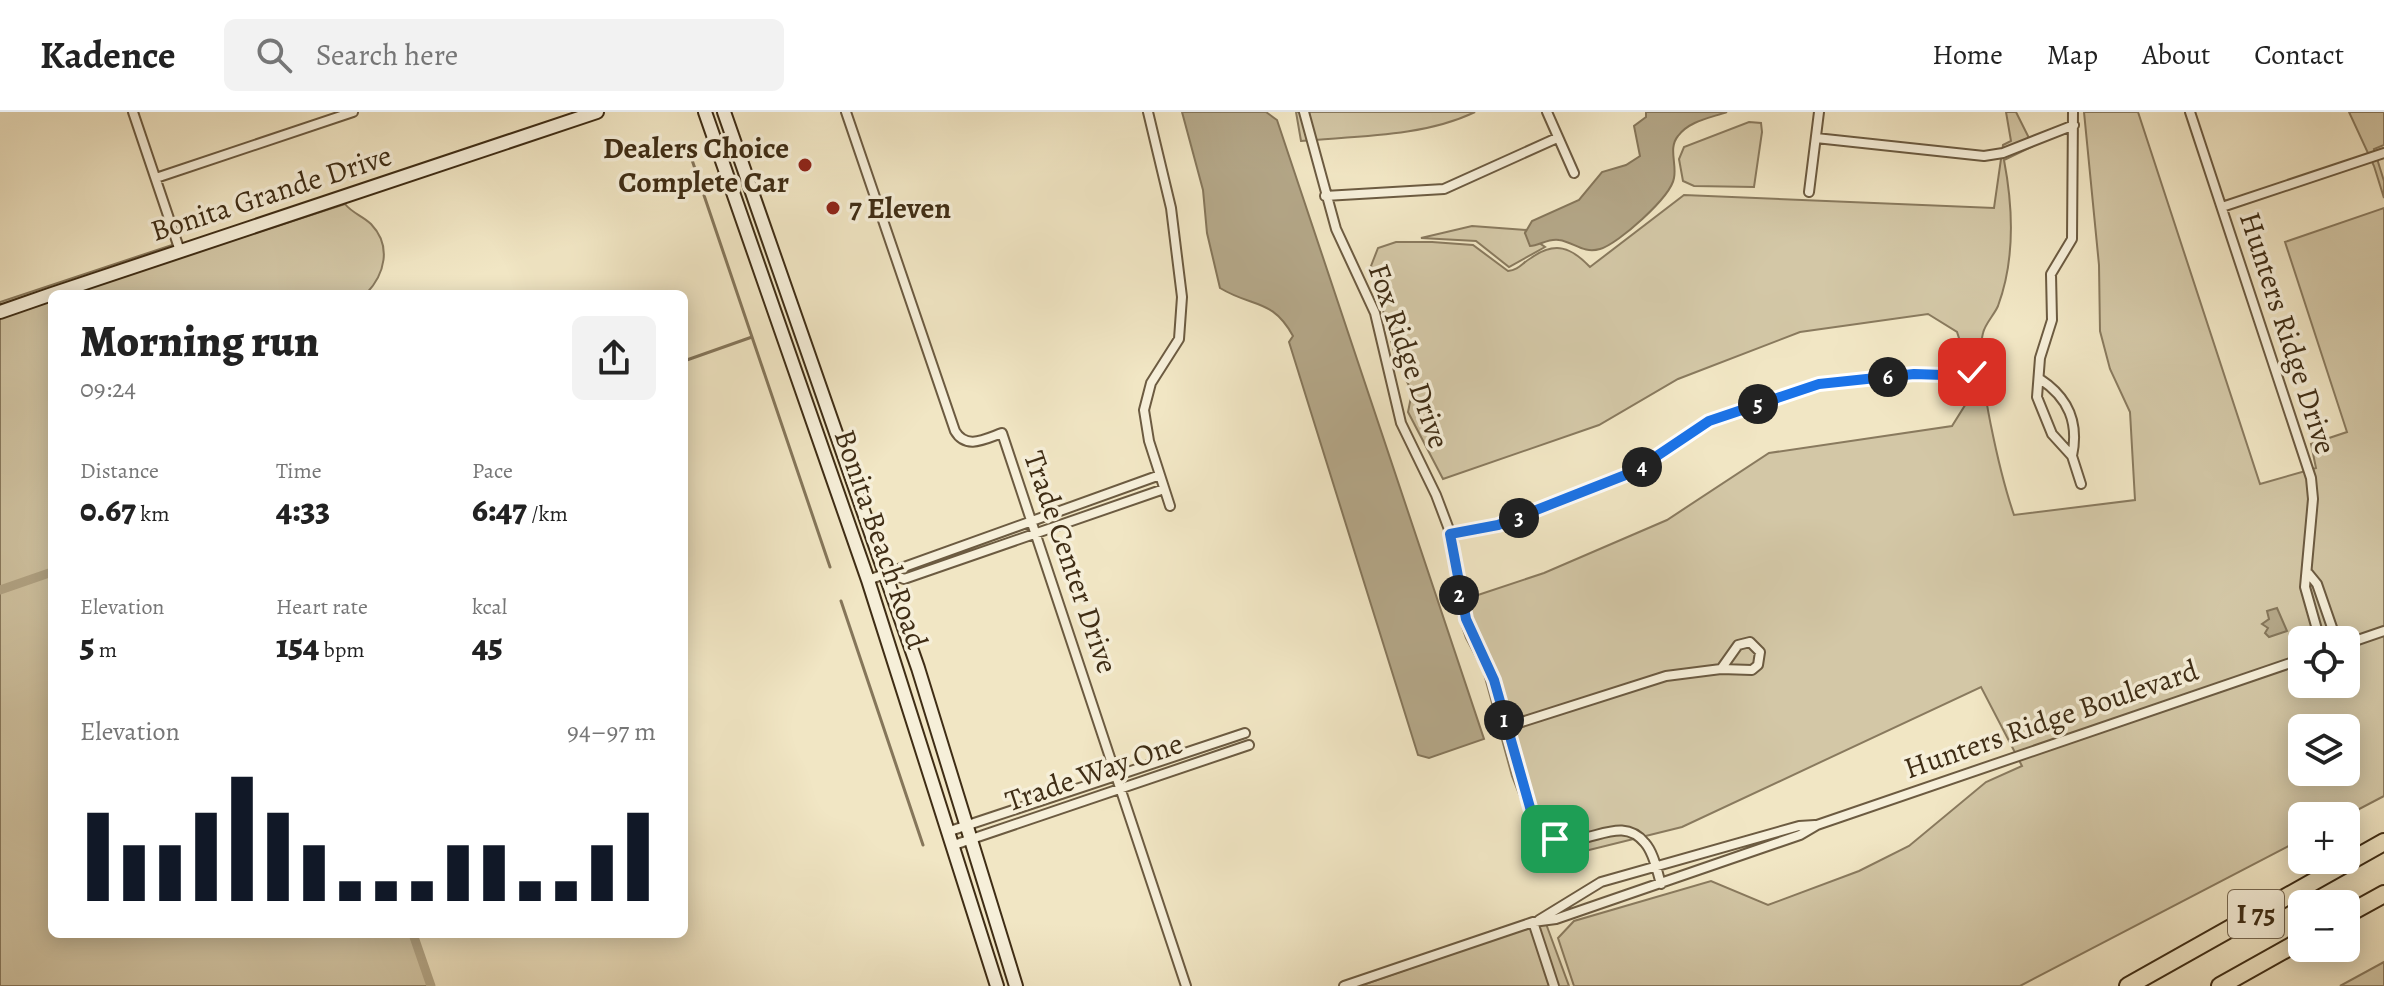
<!DOCTYPE html>
<meta charset="utf-8">
<style>
body{margin:0;font-family:Alegreya,serif;background:#f2f2f2;color:#222;height:100vh;display:flex;flex-direction:column;font-size:30px;white-space:nowrap}
*{box-sizing:border-box;margin:0}
p{font-size:26px;color:#767676}
.icon{flex:none;width:44px;height:44px;fill:none;stroke:currentColor;stroke-width:2;stroke-linecap:round;stroke-linejoin:round}
.map{position:relative;flex:1;overflow:hidden}
.side{position:absolute;left:48px;top:178px;width:640px;height:648px;display:flex;flex-direction:column;background:#fff;border-radius:12px;box-shadow:0 4px 20px #0003}
.side>*{flex:none}
.controls{position:absolute;left:2288px;top:514px;display:grid;gap:16px}
.controls a{display:grid;place-items:center;width:72px;height:72px;border-radius:12px;background:#fff;box-shadow:0 4px 20px #0003;font-size:40px}
.pin{position:absolute;display:grid;place-items:center;width:68px;height:68px;color:#fff;margin:-34px;border-radius:16px;box-shadow:0 4px 12px #0006}
.km{position:absolute;width:40px;height:40px;margin:-20px;border-radius:50%;background:#222;color:#fff;font-size:22px;line-height:40px;text-align:center}
.round{display:grid;place-items:center;flex:none;width:84px;height:84px;border-radius:12px;background:#f2f2f2}
.overview{display:flex;align-items:center;justify-content:space-between;height:136px;padding:0 32px}
h1{font-size:44px;font-weight:800;line-height:60px}
.metrics{display:grid;grid-template-columns:repeat(3,1fr);gap:12px;height:136px;padding:8px 32px}
.metrics div{display:grid;align-content:center}
.metrics b{font-size:34px;font-weight:800}
.metrics small{font-size:22px;font-weight:400}
.metrics p{font-size:22px}
.chart{height:224px;padding:16px 32px}
.chart p{display:flex;justify-content:space-between}
.chart svg{width:100%;height:144px;margin-top:8px;stroke:#111827;stroke-width:6}
header{display:flex;align-items:center;gap:48px;box-sizing:border-box;height:112px;padding:0 40px;background:#fff;border-bottom:2px solid #e0e0e0}
header strong{font-size:38px}
nav{display:flex;gap:44px;margin-inline-start:auto;font-size:28px}
.search{width:560px;height:72px;background:#f2f2f2;display:flex;align-items:center;gap:20px;box-sizing:border-box;padding:0 28px;border-radius:12px;color:#767676;font-size:30px}
.map>svg:first-child{display:block}
.green{fill:#d3c7a6;stroke:#897a5e;stroke-width:2;fill-rule:evenodd}
.water{fill:#b4a788;stroke:#85765a;stroke-width:2}
.lines{fill:none;stroke-linecap:round;stroke-linejoin:round}
.stream{stroke:#85765a;stroke-width:3}
.canal{stroke:#b4a788;stroke-width:9}
.street-casing{stroke:#6c5b41;stroke-width:12}
.secondary-casing{stroke:#3f2d15;stroke-width:16}
.highway-casing{stroke:#3f2d15;stroke-width:20}
.street{stroke:#f6efd9;stroke-width:8}
.secondary{stroke:#f6efd9;stroke-width:12}
.highway{stroke:#f1e6c4;stroke-width:16}
.route-casing{stroke:#fff;stroke-width:16}
.route{stroke:#1a73e8;stroke-width:10}
.poi-dot{fill:#8f2418;stroke:#f6efd9;stroke-width:3}
.labels{text-anchor:middle;dominant-baseline:central;stroke-width:7;stroke-linejoin:round;paint-order:stroke}
.shield{fill:#f6efd9;stroke:#766750;stroke-width:2}
.shield-label{font-size:28px;font-weight:bold;fill:#3f2d15}
.poi-label{font-size:30px;font-weight:bold;fill:#3f2d15;stroke:#f6efd9;text-anchor:end}
.street-label{font-size:30px;fill:#3f2d15;stroke:#f6efd9}
</style>
<header>
<strong>Kadence</strong>
<div class="search"><svg class="icon" aria-label="search" viewBox="0 0 24 24"><circle cx="10" cy="10" r="6"/><path d="M15 15l6 6"/></svg>Search here</div>
<nav><a>Home</a><a>Map</a><a>About</a><a>Contact</a></nav>
</header>
<div class="map">
<svg width="2384" height="874" viewBox="0 0 2384 874">
<rect width="100%" height="100%" fill="#f1e6c4"/>
<filter id="stains"><feTurbulence type="fractalNoise" baseFrequency=".0025" numOctaves="4"/><feColorMatrix values="0 0 0 0 .2 0 0 0 0 .09 0 0 0 0 .02 0 0 0 .5 -.17"/></filter>
<radialGradient id="worn" r=".72"><stop offset=".6" stop-color="#630" stop-opacity="0"/><stop offset="1" stop-color="#630" stop-opacity=".3"/></radialGradient>
<path class="green" d="M 1296,0 L 1475,0 C 1423,25 1357,24 1301,29 Z
M 2006,0 L 2016,0 L 2033,34 L 2004,48 C 2013,95 2015,148 1998,194 C 1994,203 1985,212 1983,221 C 1974,256 2002,368 2014,403 L 2135,388 L 2130,300 L 2110,257 L 2100,219 L 2099,153 L 2084,0 L 2138,0 L 2260,372 L 2316,356 L 2311,332 L 2347,320 L 2285,130 L 2384,96 L 2384,684 L 2346,704 L 2302,704 L 2302,727 L 2020,874 L 1574,874 L 1558,826 L 1574,809 L 1711,769 L 1768,793 L 1859,759 L 1909,734 L 1986,670 L 2022,654 L 1981,575 L 1682,715 L 1573,742 L 1549,735 L 1531,713 L 1512,664 L 1483,558 L 1466,526 L 1454,491 L 1544,461 L 1667,408 L 1769,341 L 1952,314 L 1967,290 L 1972,266 L 1957,220 L 1928,202 L 1800,220 L 1678,267 L 1599,313 L 1443,367 L 1408,300 L 1412,280 L 1396,247 L 1371,154 L 1378,136 L 1396,130 L 1432,130 L 1473,133 L 1508,159 C 1519,158 1522,151 1531,146 C 1555,129 1571,135 1590,155 L 1684,83 L 1994,96 L 2003,33 L 2011,29 ZM 2302,528 L 2346,528 L 2346,572 L 2302,572 ZM 2302,616 L 2346,616 L 2346,660 L 2302,660 Z
M 2349,0 L 2384,0 L 2384,33 L 2374,37 L 2384,69 L 2384,86 L 2374,54 Z
M 1749,10 L 1761,11 L 1762,20 L 1754,75 L 1694,74 L 1683,69 L 1679,47 L 1684,35 Z
M 345,92 C 352,101 363,104 371,112 C 392,134 385,162 366,182 L 67,182 Z
M 1472,114 L 1526,118 L 1525,121 L 1545,135 L 1509,155 L 1476,129 L 1421,126 Z
M 181,130 L 182,133 L 0,195 L 0,190 Z
M 52,187 L 52,822 L 413,822 L 430,874 L 0,874 L 0,204 Z
M 1545,809 L 1569,874 L 1360,874 Z
M 2384,850 L 2384,874 L 2340,874 Z"/>
<path class="water" d="M 1182,0 L 1266,0 L 1277,8 L 1484,627 L 1429,646 L 1418,643 L 1289,230 L 1293,224 C 1272,186 1253,196 1220,176 L 1207,121 L 1203,78 Z
M 1646,0 L 1727,0 C 1710,6 1689,9 1678,24 C 1668,36 1677,52 1674,66 C 1671,85 1618,132 1600,137 C 1583,142 1574,130 1559,128 C 1548,126 1539,134 1530,134 L 1525,121 L 1532,109 L 1579,88 L 1602,60 L 1626,53 L 1640,44 L 1634,14 L 1646,5 Z
M 2277,496 L 2287,519 L 2269,525 L 2265,521 L 2268,516 L 2262,512 L 2269,507 L 2267,499 Z"/>
<g class="lines">
<path class="stream" d="M 690,42 L 830,455
M 684,249 L 752,225
M 841,489 L 923,733"/>
<path class="canal" d="M 0,478 L 52,460
M 413,822 L 431,874"/>
<defs>
<path id="street" d="M 133,0 L 180,139
M 846,0 L 955,319 C 966,338 985,327 1002,321 L 1186,874
M 1148,0 L 1171,96 L 1182,185 L 1179,227 L 1151,271 L 1144,298 L 1149,329 L 1170,394
M 1304,0 L 1336,117 L 1375,201 L 1401,311 L 1436,383 L 1453,428 L 1459,481 L 1466,507 L 1494,568 L 1533,706 C 1571,759 1614,693 1645,731 C 1654,741 1657,759 1661,772
M 1547,0 L 1574,61
M 2073,0 L 2072,127 L 2051,162 L 2052,208 L 2040,246 L 2037,285 L 2052,322 L 2072,344 L 2081,372
M 2190,0 L 2311,366 L 2313,387 L 2305,475 L 2320,528
M 1816,26 L 1984,44 L 2003,41 L 2074,13
M 156,66 L 353,0
M 1809,80 L 1819,0
M 1325,84 L 1444,77 L 1557,26
M 2222,95 L 2384,41
M1944 264a14 14 0 1 1 28 0a14 14 0 1 1-28 0Z
M 2040,267 C 2069,286 2079,311 2072,344
M 1450,422 L 1498,413 L 1633,360 L 1709,309 L 1819,272 L 1914,262 L 1944,263
M 2308,461 L 2317,472 L 2336,527
M 892,462 L 904,467 L 1164,377
M 868,468 L 1160,363
M 1750,530 L 1760,540 L 1758,553 L 1752,558 L 1721,557 L 1738,533 Z
M 2346,532 L 2384,519
M 1506,615 L 1666,564 L 1721,557
M 950,719 L 1245,621
M 954,733 L 1249,633
M 1539,808 L 1601,770 L 1799,714 L 1815,713
M 1533,810 L 1554,874
M 1344,874 L 1533,810 L 1556,807 L 1800,723 L 1817,713 L 2302,547"/>
<path id="secondary" d="M 705,0 L 868,468 L 997,874
M 724,0 L 918,556 L 1016,874
M 52,182 L 597,0
M 0,200 L 52,182"/>
<path id="highway" d="M 2346,803 L 2384,782
M 2128,874 L 2384,730
M 2220,874 L 2302,828"/>
</defs>
<use href="#street" class="street-casing"/>
<use href="#secondary" class="secondary-casing"/>
<use href="#highway" class="highway-casing"/>
<use href="#street" class="street"/>
<use href="#secondary" class="secondary"/>
<use href="#highway" class="highway"/>
</g>
<g class="lines">
<defs>
<path id="route" d="M 1555,727 L 1543,720 L 1533,706 L 1494,568 L 1466,507 L 1450,422 L 1498,413 L 1633,360 L 1709,309 L 1819,272 L 1914,262 L 1944,263 L 1949,253 C 1958,247 1967,250 1972,260"/>
</defs>
<use href="#route" class="route-casing"/>
<use href="#route" class="route"/>
</g>
<g class="poi-dot">
<circle cx="805" cy="53" r="8"/>
<circle cx="833" cy="96" r="8"/>
</g>
<g class="labels">
<rect class="shield" x="2228" y="778" width="56" height="48" rx="6"/>
<g class="shield-label">
<text x="2256" y="802">I 75</text>
</g>
<g class="poi-label">
<text x="789" y="36">Dealers Choice<tspan x="789" dy="34">Complete Car</tspan></text>
<text x="849" y="96" text-anchor="start">7 Eleven</text>
</g>
<g class="street-label">
<text transform="translate(271 81) rotate(-18)">Bonita Grande Drive</text>
<text transform="translate(2288 221) rotate(72)">Hunters Ridge Drive</text>
<text transform="translate(1409 244) rotate(71)">Fox Ridge Drive</text>
<text transform="translate(881 427) rotate(71)">Bonita Beach Road</text>
<text transform="translate(1071 450) rotate(71)">Trade Center Drive</text>
<text transform="translate(2051 607) rotate(-19)">Hunters Ridge Boulevard</text>
<text transform="translate(1094 660) rotate(-19)">Trade Way One</text>
</g>
</g>
<rect width="100%" height="100%" filter="url(#stains)"/>
<rect width="100%" height="100%" fill="url(#worn)"/>
</svg>
<div class="controls">
<a><svg class="icon" aria-label="locate" viewBox="0 0 24 24"><circle cx="12" cy="12" r="6"/><path d="M12 2v4M12 18v4M2 12h4M18 12h4"/></svg></a>
<a><svg class="icon" aria-label="layers" viewBox="0 0 24 24"><path d="M12 4l9 5-9 5-9-5zM3 14l9 5 9-5"/></svg></a>
<a>+</a>
<a>−</a>
</div>
<div class="pin" style="left:1555px;top:727px;background:#1e9e55"><svg class="icon" aria-label="arrive" viewBox="0 0 24 24"><path d="M6 21V4h12l-3 4 3 4H6"/></svg></div>
<div class="pin" style="left:1972px;top:260px;background:#d93025"><svg class="icon" aria-label="check" viewBox="0 0 24 24"><path d="M5 12l5 5 9-10"/></svg></div>
<b class="km" style="left:1504px;top:608px">1</b>
<b class="km" style="left:1459px;top:483px">2</b>
<b class="km" style="left:1519px;top:406px">3</b>
<b class="km" style="left:1642px;top:355px">4</b>
<b class="km" style="left:1758px;top:292px">5</b>
<b class="km" style="left:1888px;top:265px">6</b>
<section class="side">
<div class="overview"><div><h1>Morning run</h1><p>09:24</p></div><a class="round"><svg class="icon" aria-label="share" viewBox="0 0 24 24"><path d="M12 15V3M7 8l5-5 5 5M5 13v7h14v-7"/></svg></a></div>
<div class="metrics">
<div><p>Distance</p><b>0.67<small> km</small></b></div>
<div><p>Time</p><b>4:33</b></div>
<div><p>Pace</p><b>6:47<small> /km</small></b></div>
</div>
<div class="metrics">
<div><p>Elevation</p><b>5<small> m</small></b></div>
<div><p>Heart rate</p><b>154<small> bpm</small></b></div>
<div><p>kcal</p><b>45</b></div>
</div>
<div class="chart"><p><span>Elevation</span>94–97 m</p>
<svg viewBox="0 0 160 44" preserveAspectRatio="none"><path d="M5 44V17M15 44V27M25 44V27M35 44V17M45 44V6M55 44V17M65 44V27M75 44V38M85 44V38M95 44V38M105 44V27M115 44V27M125 44V38M135 44V38M145 44V27M155 44V17"/></svg>
</div>
</section>
</div>
